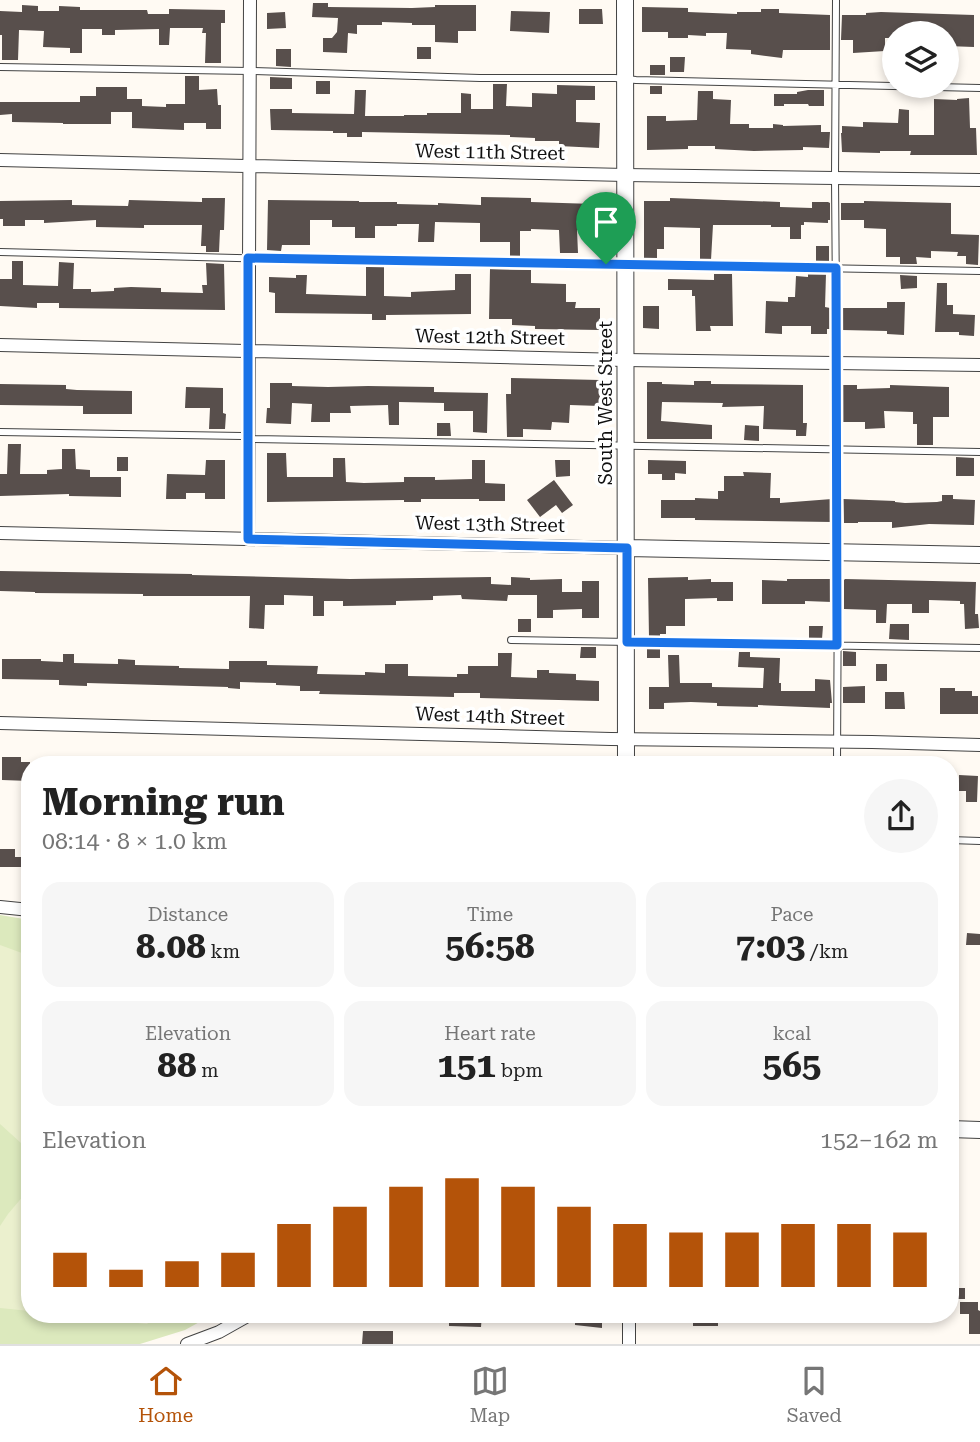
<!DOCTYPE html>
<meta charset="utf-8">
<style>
body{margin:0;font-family:"Roboto Serif",serif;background:#f6f6f6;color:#222;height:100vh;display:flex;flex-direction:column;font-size:26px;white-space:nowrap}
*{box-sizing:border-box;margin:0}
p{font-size:23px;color:#767676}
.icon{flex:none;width:38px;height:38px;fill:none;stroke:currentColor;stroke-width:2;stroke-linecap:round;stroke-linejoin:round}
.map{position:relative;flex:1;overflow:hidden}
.details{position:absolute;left:21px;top:756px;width:938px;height:567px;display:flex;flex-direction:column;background:#fff;border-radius:28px;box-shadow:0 4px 10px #0003}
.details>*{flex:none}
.fabs{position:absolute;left:882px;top:21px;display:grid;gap:14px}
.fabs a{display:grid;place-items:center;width:77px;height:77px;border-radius:50%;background:#fff;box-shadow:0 4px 10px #0003;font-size:35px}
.pin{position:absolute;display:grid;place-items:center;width:60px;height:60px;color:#fff;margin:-72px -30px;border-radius:50% 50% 50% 0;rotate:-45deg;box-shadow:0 0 7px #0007}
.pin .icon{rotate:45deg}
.round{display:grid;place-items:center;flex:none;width:74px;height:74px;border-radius:37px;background:#f6f6f6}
.overview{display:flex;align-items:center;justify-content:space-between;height:119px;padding:0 21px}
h1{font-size:38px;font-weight:700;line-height:52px}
.figures{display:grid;grid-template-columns:repeat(3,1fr);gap:10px;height:119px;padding:7px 21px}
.figures div{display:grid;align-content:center;border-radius:18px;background:#f6f6f6;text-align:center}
.figures b{font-size:35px;font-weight:700}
.figures small{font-size:19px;font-weight:400}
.figures p{font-size:19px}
.chart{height:196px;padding:14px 21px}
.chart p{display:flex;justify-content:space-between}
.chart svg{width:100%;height:126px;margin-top:7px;stroke:#b45309;stroke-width:6}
.tab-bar{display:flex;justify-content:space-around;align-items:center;height:98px;border-top:2px solid #e0e0e0;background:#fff;font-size:19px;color:#767676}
.tab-bar a{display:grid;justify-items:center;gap:4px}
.tab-bar .active{color:#b45309}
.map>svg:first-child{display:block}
.green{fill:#dce9bd}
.pitch{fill:#ebf0ce}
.building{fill:#584f4c}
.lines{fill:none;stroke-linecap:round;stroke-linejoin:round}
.service-casing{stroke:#434343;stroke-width:8}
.minor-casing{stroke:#434343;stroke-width:14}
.tertiary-casing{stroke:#434343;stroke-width:18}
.service{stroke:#fff;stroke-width:6}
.minor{stroke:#fff;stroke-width:12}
.tertiary{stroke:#fff;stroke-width:16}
.route-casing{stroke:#fff;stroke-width:14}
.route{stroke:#1a73e8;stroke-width:9}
.labels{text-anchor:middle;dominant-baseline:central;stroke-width:7;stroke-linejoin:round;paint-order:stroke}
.street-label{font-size:19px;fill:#101010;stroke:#fff}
</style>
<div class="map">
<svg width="980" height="1344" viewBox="0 0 980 1344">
<rect width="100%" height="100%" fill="#fffaf3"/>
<path class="green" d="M 0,915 L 30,920 L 30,1314 L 214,1314 L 185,1330 L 140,1344 L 0,1344 Z"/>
<path class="pitch" d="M 0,945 L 30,956 L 30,1147 L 21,1143 L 0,1124 Z
M 30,1188 L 30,1311 L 0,1308 L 0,1226 L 8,1214 Z
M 56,1314 L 158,1314 L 147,1324 Z"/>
<path class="building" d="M 313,3 L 328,3 L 328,7 L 412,8 L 435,7 L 435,5 L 476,5 L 476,31 L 458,31 L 458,43 L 435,42 L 435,25 L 412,25 L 412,23 L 382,22 L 382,25 L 357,25 L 357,34 L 348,33 L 347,53 L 323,52 L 323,38 L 332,38 L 337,32 L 338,18 L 312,17 Z
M 22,5 L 38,6 L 38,11 L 59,11 L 59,6 L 80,7 L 80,10 L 147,10 L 148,14 L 169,14 L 169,9 L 225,10 L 225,23 L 221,23 L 221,63 L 205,63 L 206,33 L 202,33 L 203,28 L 170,28 L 169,45 L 159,45 L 159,29 L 115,30 L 115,35 L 102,35 L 102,29 L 82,29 L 82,53 L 70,53 L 70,48 L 43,47 L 44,31 L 19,30 L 18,60 L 2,60 L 2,35 L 0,35 L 0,11 L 22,12 Z
M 642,7 L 688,8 L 688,12 L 737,14 L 737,12 L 761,12 L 761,9 L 779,9 L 779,13 L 830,15 L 830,50 L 783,50 L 782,58 L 751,54 L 751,50 L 726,49 L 727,33 L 706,33 L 706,36 L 688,35 L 688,38 L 668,38 L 668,32 L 642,32 Z
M 579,9 L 602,9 L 603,24 L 579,24 Z
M 511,11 L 550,12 L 549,33 L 510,31 Z
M 285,12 L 286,28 L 267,29 L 267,13 Z
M 881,12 L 974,15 L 974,47 L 947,46 L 947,33 L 894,33 L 894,38 L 885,38 L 885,51 L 853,53 L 853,40 L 841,40 L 842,15 L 866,15 L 866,13 Z
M 417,47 L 431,47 L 431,59 L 417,59 Z
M 276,49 L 291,49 L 291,67 L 276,66 Z
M 670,57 L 685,57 L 684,72 L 670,72 Z
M 650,65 L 665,65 L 665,75 L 650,75 Z
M 185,76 L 199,76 L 199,90 L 217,89 L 218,105 L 221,105 L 221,129 L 206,129 L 206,123 L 184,123 L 184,130 L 132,128 L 132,112 L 111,112 L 111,124 L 63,124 L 63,123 L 12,122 L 12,114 L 0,115 L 0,102 L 80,102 L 80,96 L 96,96 L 96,87 L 127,87 L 127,99 L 142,99 L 142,106 L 166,107 L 166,104 L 185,104 Z
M 270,77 L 292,78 L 292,89 L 270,89 Z
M 316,81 L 330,81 L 330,94 L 316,94 Z
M 493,84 L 507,84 L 506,106 L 532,107 L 532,93 L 557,94 L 557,85 L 595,86 L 595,100 L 576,100 L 576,122 L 600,123 L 599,148 L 559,146 L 559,141 L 535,141 L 535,138 L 510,137 L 510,135 L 362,132 L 362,137 L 347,137 L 347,133 L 333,133 L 333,131 L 271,130 L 270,109 L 292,109 L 292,113 L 354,114 L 355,90 L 366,90 L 365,116 L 404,116 L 404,115 L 427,115 L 427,113 L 461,113 L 461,93 L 471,94 L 471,109 L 493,109 Z
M 650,86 L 662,86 L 662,94 L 650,94 Z
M 808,90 L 824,90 L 824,106 L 809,106 L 808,104 L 784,104 L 784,106 L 774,106 L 774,94 L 797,94 L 797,92 Z
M 698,91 L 713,91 L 713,99 L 731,100 L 730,124 L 749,124 L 749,128 L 773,128 L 773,124 L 783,125 L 783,126 L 821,125 L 821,132 L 830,132 L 829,148 L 803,147 L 803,150 L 754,151 L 715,149 L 715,146 L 688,146 L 688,149 L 647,150 L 647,116 L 666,116 L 666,121 L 697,120 Z
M 969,98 L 970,128 L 976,128 L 977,155 L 910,155 L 911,151 L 880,151 L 880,153 L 842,152 L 841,133 L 842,133 L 842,126 L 863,127 L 863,122 L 898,123 L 899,109 L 909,110 L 909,135 L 934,135 L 934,99 L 957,100 L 957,99 Z
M 481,197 L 531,198 L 531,202 L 594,204 L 594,231 L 577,230 L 578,253 L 560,253 L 559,230 L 531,229 L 531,231 L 520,231 L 520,258 L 510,257 L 510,242 L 480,242 L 480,223 L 435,222 L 434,242 L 418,242 L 419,224 L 397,224 L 397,226 L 375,226 L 375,238 L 355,238 L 355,227 L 332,227 L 332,220 L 310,220 L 310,245 L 282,245 L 281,251 L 267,250 L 268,200 L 359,201 L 359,202 L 397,202 L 397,204 L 438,205 L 438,203 L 481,205 Z
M 202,198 L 225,198 L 224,230 L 220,230 L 219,252 L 206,252 L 206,246 L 201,246 L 202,225 L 144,225 L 144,228 L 96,227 L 96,220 L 44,223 L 44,220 L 25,220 L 25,226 L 3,226 L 3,219 L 0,219 L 0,201 L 72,200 L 72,205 L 128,206 L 129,200 L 202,202 Z
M 670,198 L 780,202 L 780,207 L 812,208 L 812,202 L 828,202 L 830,203 L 830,220 L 828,220 L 828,223 L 804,222 L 804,225 L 801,225 L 801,239 L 790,239 L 790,227 L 771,227 L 771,225 L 713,225 L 711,260 L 700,260 L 700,228 L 664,227 L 664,249 L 657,249 L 657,259 L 644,259 L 644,201 L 670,201 Z
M 864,201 L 951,203 L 951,234 L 979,235 L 978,265 L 966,264 L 966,256 L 957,256 L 958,252 L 931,251 L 931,258 L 916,257 L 917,264 L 900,264 L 900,257 L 886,257 L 886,229 L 864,228 L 864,220 L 841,220 L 841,203 L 864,203 Z
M 816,246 L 829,246 L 829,261 L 826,261 L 826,262 L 816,262 Z
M 12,261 L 23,261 L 23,285 L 58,286 L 59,262 L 74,263 L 73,289 L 91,289 L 91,292 L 114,291 L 114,288 L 131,287 L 161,288 L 161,292 L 203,293 L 202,285 L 207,285 L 206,263 L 224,264 L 225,310 L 59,308 L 59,303 L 37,303 L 37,308 L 0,306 L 0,279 L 12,279 Z
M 366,267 L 384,267 L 384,296 L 411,297 L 411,292 L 455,290 L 455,274 L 471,274 L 471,314 L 386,315 L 386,320 L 372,320 L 372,314 L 275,313 L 275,293 L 269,292 L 269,277 L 296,278 L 296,275 L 307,275 L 306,294 L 366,296 Z
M 490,269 L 531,270 L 531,283 L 566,284 L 566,302 L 576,302 L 575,308 L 600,308 L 600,330 L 535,329 L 535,326 L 512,325 L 512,319 L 489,319 Z
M 808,273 L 826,274 L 825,307 L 830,308 L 831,329 L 827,329 L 827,334 L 811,334 L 811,326 L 782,326 L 782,334 L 765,333 L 766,301 L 788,302 L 788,297 L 795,297 L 796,276 L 808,277 Z
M 714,274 L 732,274 L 733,326 L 710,326 L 711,331 L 696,331 L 695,296 L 692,296 L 692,290 L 668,290 L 668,279 L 714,280 Z
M 900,275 L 917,276 L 917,288 L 901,289 Z
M 937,283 L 947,283 L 947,305 L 953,305 L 953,314 L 975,315 L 974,336 L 959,335 L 959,332 L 935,332 Z
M 887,302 L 905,302 L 904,335 L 887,334 L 887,331 L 842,330 L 842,308 L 887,308 Z
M 643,306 L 659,306 L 659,329 L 643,328 Z
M 511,378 L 600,380 L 600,406 L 570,405 L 569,423 L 552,422 L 551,430 L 523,429 L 523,437 L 507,437 L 506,394 L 511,394 Z
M 694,381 L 711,381 L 711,384 L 803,385 L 803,423 L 807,423 L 806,436 L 796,436 L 796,430 L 763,429 L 764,406 L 722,407 L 723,403 L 662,402 L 661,421 L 712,425 L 712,439 L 647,439 L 647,382 L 662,382 L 662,384 L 694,385 Z
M 270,383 L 292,383 L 292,386 L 328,387 L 368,386 L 434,387 L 434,392 L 488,393 L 487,433 L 473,432 L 473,411 L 444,411 L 444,403 L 399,402 L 399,425 L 389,425 L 388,405 L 350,406 L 351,413 L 330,413 L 330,422 L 311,422 L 312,404 L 292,403 L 291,424 L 266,423 L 267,408 L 270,408 Z
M 0,384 L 66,385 L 66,389 L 77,390 L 132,391 L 132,414 L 83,414 L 83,406 L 0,405 Z
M 842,385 L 857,385 L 857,389 L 890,388 L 890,385 L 949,387 L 949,417 L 933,417 L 933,445 L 917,445 L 917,424 L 913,424 L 913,412 L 884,411 L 885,428 L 865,429 L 865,422 L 843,422 Z
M 186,387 L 223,388 L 223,413 L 226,414 L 225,429 L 209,429 L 210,408 L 185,408 Z
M 437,423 L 450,423 L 451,436 L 437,436 Z
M 745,425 L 759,426 L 759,441 L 744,440 Z
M 8,444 L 21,444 L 20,474 L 47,474 L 47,470 L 62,469 L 62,449 L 75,449 L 76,469 L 90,470 L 90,477 L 121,477 L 121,497 L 69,496 L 69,494 L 0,496 L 0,474 L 7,474 Z
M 267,453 L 286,453 L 287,477 L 333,477 L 333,458 L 345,458 L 346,482 L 364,483 L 404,482 L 404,477 L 435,477 L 435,480 L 472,479 L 472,460 L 485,460 L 485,483 L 505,484 L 505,501 L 479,501 L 479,499 L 421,499 L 421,502 L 404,502 L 404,500 L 267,502 Z
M 117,457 L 128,457 L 128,471 L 117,471 Z
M 956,457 L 974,458 L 974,476 L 956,476 Z
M 206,460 L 225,460 L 225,499 L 205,499 L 205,493 L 186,493 L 186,499 L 166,499 L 167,474 L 205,475 Z
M 555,460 L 570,460 L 570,476 L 556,477 Z
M 648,460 L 686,461 L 686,474 L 675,473 L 675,480 L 662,480 L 662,474 L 648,474 Z
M 743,472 L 771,473 L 770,498 L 780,498 L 780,503 L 832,499 L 832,522 L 695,520 L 695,518 L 661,518 L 661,500 L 695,500 L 695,498 L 718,499 L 718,491 L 724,491 L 724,476 L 744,476 Z
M 554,480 L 573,505 L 562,513 L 556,505 L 540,517 L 527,500 Z
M 942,495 L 953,495 L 953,499 L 975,500 L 974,525 L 929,524 L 892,528 L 892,522 L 858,522 L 858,523 L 844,523 L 843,499 L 895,501 L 895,502 L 905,503 L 937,502 L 942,501 Z
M 0,571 L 192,574 L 192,575 L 350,579 L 491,577 L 491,584 L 511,585 L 511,577 L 530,578 L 530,580 L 562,579 L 562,592 L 582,592 L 582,581 L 599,581 L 599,618 L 582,618 L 582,609 L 553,610 L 553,618 L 537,618 L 537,595 L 508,595 L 507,601 L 462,599 L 461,595 L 433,596 L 433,600 L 396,601 L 396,605 L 343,606 L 343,601 L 324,601 L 324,616 L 313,616 L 313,596 L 284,595 L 284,605 L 265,605 L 264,629 L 249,628 L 250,596 L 143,596 L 143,594 L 35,593 L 35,592 L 0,591 Z
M 688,577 L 688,580 L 711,579 L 711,582 L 733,582 L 733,601 L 717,601 L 717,598 L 685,599 L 685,626 L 666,626 L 666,634 L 660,634 L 660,637 L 649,637 L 648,578 Z
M 787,579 L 832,579 L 832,602 L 805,601 L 805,604 L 762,604 L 762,580 L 787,581 Z
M 845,579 L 976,582 L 975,614 L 978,614 L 979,628 L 965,629 L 964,604 L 960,604 L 960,601 L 929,600 L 929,613 L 912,613 L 912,604 L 887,604 L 886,623 L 876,623 L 876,610 L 844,609 L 844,580 Z
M 518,619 L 531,619 L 531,632 L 518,632 Z
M 890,624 L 909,624 L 909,640 L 889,639 Z
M 809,626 L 823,626 L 822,639 L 809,639 Z
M 581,647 L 596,647 L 596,658 L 580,658 Z
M 647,648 L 660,648 L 660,658 L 647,658 Z
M 843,651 L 856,652 L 856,666 L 843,666 Z
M 739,652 L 750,652 L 750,657 L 780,658 L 779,683 L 781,683 L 781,691 L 815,691 L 815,679 L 830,680 L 832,703 L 830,703 L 830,708 L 758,705 L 758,707 L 717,706 L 717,703 L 691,702 L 664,703 L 664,709 L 649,709 L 649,687 L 669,687 L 668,655 L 679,655 L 680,683 L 712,683 L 712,687 L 763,688 L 764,668 L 738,667 Z
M 498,653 L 512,653 L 511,677 L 537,678 L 537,670 L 549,670 L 549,673 L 576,674 L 576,680 L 599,681 L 599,701 L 480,698 L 480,693 L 454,693 L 454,697 L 319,694 L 320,691 L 300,691 L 300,686 L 276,685 L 276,683 L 240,682 L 240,689 L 228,688 L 228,687 L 87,683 L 87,686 L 59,685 L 59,680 L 2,679 L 2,659 L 41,659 L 41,661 L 63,662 L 63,654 L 74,654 L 74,663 L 118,664 L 118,659 L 135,660 L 135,665 L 179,666 L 179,668 L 229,669 L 229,661 L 267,661 L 267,665 L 318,666 L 317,674 L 365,675 L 365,672 L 385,673 L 385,664 L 408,664 L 408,676 L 457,677 L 457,674 L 468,674 L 468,666 L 498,666 Z
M 876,664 L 887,664 L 887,681 L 876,681 Z
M 865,686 L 865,703 L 843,703 L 843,687 Z
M 940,688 L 955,688 L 955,691 L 972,691 L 972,696 L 978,696 L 978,714 L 940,714 Z
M 885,692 L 904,692 L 905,709 L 885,709 Z
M 2,757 L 21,757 L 21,762 L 30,762 L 30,781 L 2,780 Z
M 959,775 L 978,776 L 977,802 L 966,802 L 966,791 L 959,791 Z
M 0,849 L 15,849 L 15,857 L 30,857 L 30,867 L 0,867 Z
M 967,933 L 980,934 L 980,945 L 966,945 Z
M 950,1288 L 965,1288 L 965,1299 L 950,1299 Z
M 960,1302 L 978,1302 L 978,1310 L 980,1311 L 980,1334 L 969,1334 L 969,1314 L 960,1314 Z
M 449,1314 L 482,1314 L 481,1327 L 449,1326 Z
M 575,1314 L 602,1314 L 602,1328 L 575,1325 Z
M 693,1314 L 718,1314 L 718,1326 L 693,1326 Z
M 363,1331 L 393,1331 L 393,1344 L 362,1344 Z"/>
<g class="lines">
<defs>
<path id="service" d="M 836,0 L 835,178 L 838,556 L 837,765
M 0,67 L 250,71 L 480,78 L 615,78 L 636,80 L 980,88
M 0,252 L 393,262 L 606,264 L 980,271
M 0,432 L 242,436 L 254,439 L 980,452
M 511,640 L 980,648
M 950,840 L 980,841"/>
<path id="minor" d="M 0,160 L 625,175 L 980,180
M 0,345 L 625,360 L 980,365
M 0,533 L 627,548
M 248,539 L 250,0
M 0,723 L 611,739 L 872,742 L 980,745
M 0,907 L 30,910
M 629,1314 L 629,1344
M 187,1344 L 219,1332 L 251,1314"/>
<path id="tertiary" d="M 625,0 L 626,765
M 627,548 L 980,555
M 950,1129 L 980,1130"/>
</defs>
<use href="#service" class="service-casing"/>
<use href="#minor" class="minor-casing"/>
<use href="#tertiary" class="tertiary-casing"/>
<use href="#service" class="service"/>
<use href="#minor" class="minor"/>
<use href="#tertiary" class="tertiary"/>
</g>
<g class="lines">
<defs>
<path id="route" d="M 248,258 C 444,262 640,265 836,268 L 837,645 L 627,642 L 627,548 L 248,539 Z"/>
</defs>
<use href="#route" class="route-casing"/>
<use href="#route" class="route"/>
</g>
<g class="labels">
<g class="street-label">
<text transform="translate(490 152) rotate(1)">West 11th Street</text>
<text transform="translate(490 337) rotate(1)">West 12th Street</text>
<text transform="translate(605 403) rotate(-90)">South West Street</text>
<text transform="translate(490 524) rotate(1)">West 13th Street</text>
<text transform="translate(490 716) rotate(2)">West 14th Street</text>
</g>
</g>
</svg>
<div class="fabs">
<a><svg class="icon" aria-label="layers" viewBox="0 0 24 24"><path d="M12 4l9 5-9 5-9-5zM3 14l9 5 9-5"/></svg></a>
</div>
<div class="pin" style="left:606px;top:264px;background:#1e9e55"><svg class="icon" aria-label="arrive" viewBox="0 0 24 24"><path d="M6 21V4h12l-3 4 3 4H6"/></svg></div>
<section class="details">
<div class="overview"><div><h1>Morning run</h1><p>08:14 · 8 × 1.0 km</p></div><a class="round"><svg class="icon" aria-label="share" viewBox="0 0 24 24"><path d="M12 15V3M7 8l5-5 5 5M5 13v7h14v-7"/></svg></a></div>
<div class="figures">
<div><p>Distance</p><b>8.08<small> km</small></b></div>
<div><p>Time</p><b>56:58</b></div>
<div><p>Pace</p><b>7:03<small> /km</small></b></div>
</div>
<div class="figures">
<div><p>Elevation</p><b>88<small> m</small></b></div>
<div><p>Heart rate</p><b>151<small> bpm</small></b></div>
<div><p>kcal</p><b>565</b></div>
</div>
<div class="chart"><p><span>Elevation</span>152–162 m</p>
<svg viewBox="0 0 160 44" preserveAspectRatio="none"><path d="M5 44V32M15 44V38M25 44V35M35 44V32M45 44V22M55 44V16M65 44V9M75 44V6M85 44V9M95 44V16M105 44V22M115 44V25M125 44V25M135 44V22M145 44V22M155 44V25"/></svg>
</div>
</section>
</div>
<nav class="tab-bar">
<a class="active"><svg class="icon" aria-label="home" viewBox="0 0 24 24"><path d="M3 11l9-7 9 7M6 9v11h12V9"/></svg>Home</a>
<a><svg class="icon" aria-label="map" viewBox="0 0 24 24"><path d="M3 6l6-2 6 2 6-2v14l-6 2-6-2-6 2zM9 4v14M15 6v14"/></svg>Map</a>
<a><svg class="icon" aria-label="saved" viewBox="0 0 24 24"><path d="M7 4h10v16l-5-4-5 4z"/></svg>Saved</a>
</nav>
